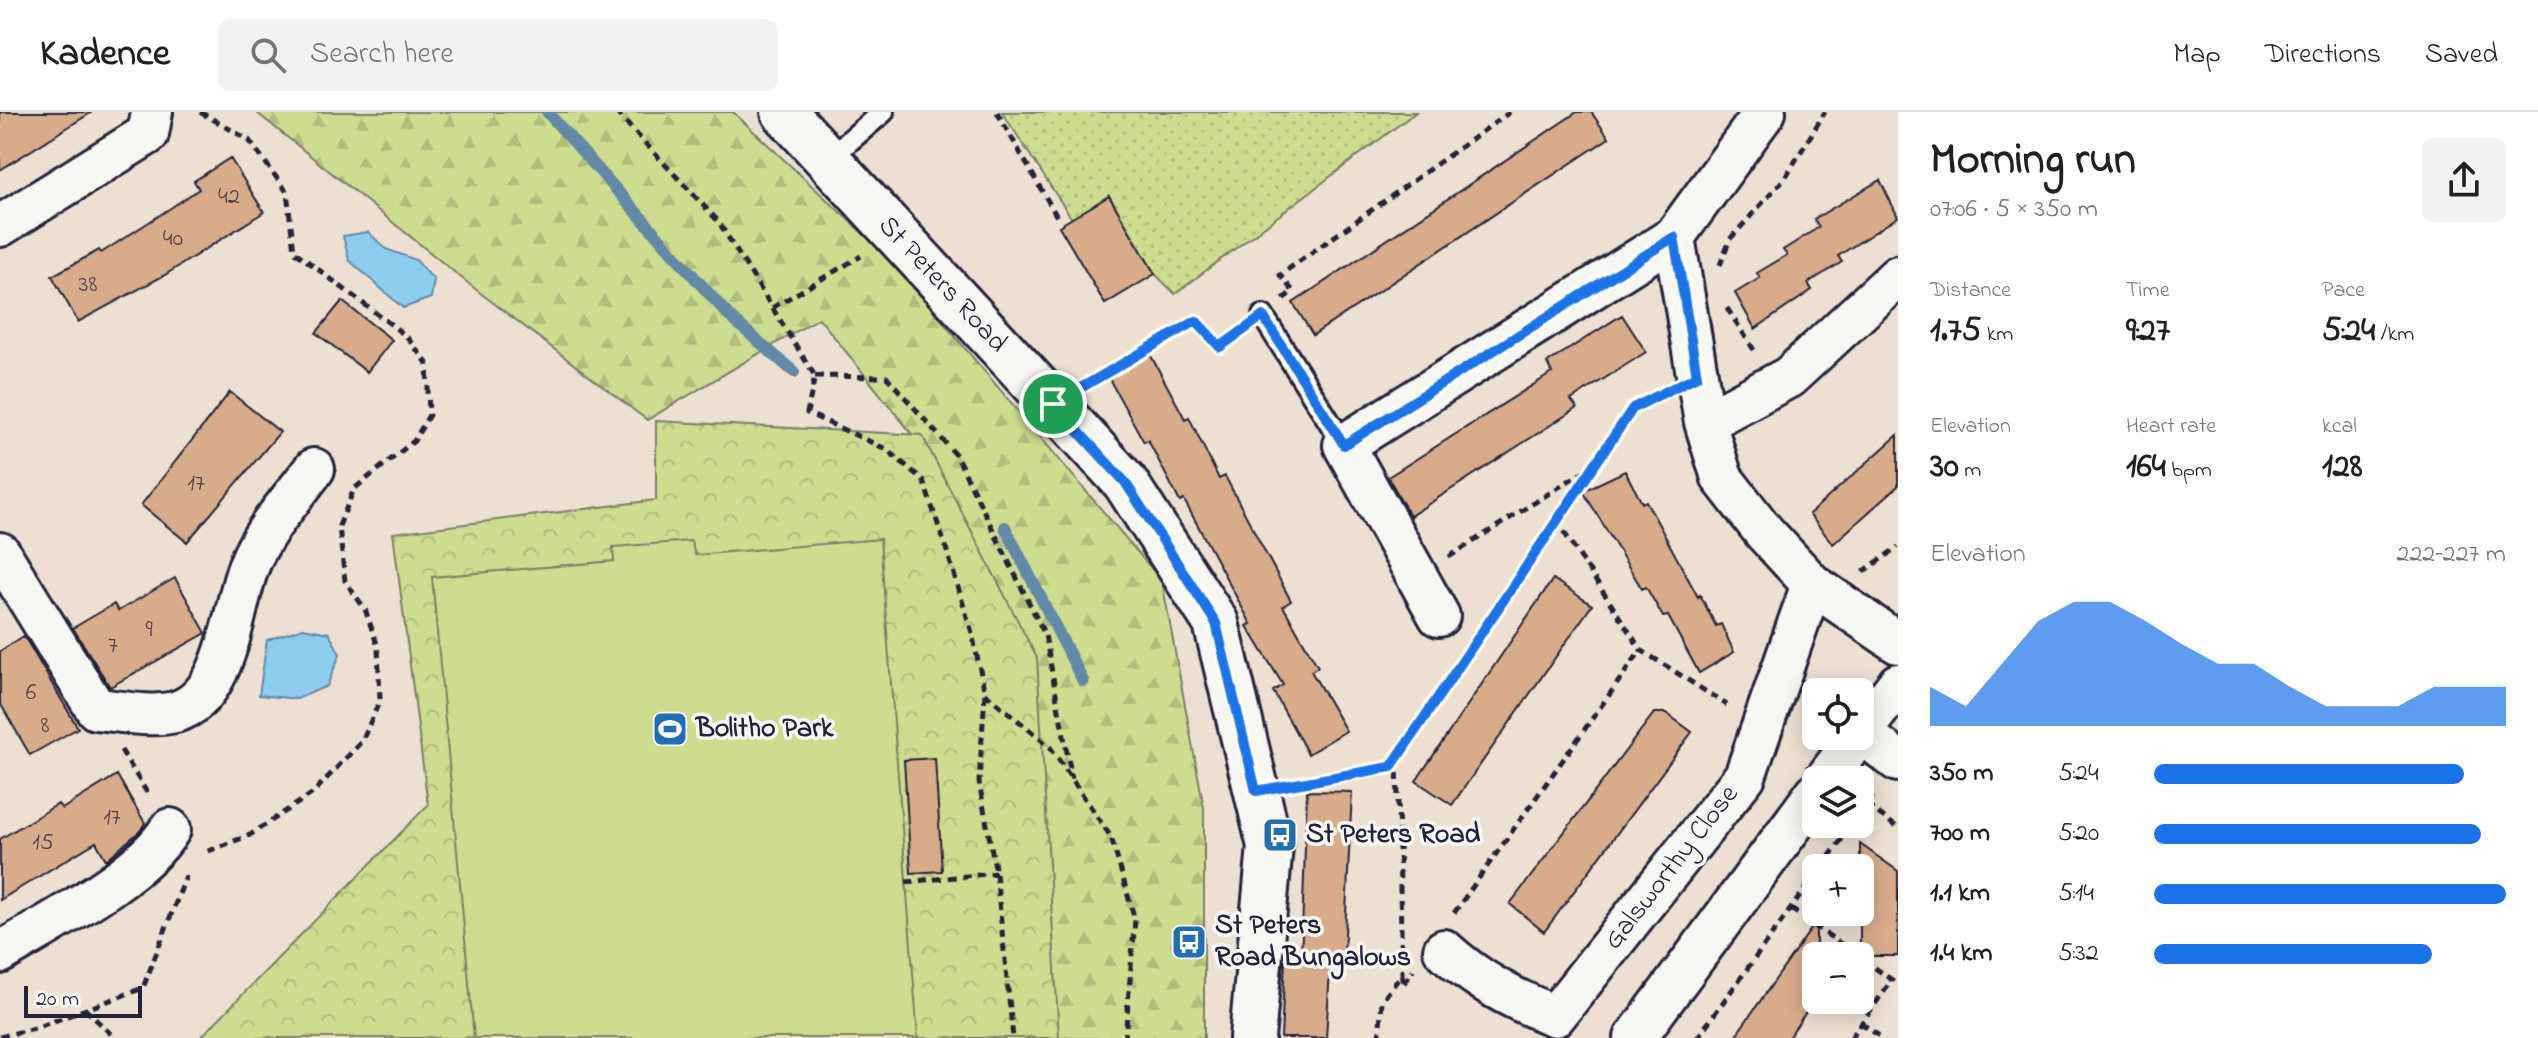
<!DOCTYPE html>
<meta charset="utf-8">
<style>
body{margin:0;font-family:"Indie Flower",sans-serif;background:#f2f2f2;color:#202124;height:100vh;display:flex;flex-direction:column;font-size:30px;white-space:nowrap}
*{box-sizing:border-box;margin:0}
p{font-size:26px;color:#757577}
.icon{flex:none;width:44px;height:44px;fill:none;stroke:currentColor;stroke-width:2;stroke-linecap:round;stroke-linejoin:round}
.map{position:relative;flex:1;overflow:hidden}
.side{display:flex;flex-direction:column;background:#fff;width:640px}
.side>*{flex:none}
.buttons{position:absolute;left:1802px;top:566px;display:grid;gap:16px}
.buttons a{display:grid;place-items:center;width:72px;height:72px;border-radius:12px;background:#fff;box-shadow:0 4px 20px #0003;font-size:40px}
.scale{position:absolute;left:24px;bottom:20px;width:118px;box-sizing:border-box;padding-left:8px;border:4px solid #22223b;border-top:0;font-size:22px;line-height:28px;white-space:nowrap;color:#22223b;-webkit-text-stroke:6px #f6f6f2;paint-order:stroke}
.pin{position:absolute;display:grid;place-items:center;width:68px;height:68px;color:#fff;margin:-34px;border:4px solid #fff;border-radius:50%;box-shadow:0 2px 8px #0007}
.round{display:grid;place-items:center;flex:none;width:84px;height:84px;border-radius:12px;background:#f2f2f2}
.headline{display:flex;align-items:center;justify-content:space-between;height:136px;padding:0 32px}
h1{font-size:44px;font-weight:700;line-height:60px}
.metrics{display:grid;grid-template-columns:repeat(3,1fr);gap:12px;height:136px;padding:8px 32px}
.metrics div{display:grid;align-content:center}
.metrics b{font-size:34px;font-weight:700}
.metrics small{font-size:22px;font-weight:400}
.metrics p{font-size:22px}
.chart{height:224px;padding:16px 32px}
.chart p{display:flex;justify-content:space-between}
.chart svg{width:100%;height:144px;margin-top:8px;fill:#1a73e8;opacity:.7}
ul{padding:0 32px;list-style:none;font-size:26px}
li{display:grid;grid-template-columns:128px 96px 1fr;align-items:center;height:60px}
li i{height:20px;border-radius:10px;background:#1a73e8}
header{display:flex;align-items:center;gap:48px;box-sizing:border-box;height:112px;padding:0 40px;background:#fff;border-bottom:2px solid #e0e0e0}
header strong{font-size:38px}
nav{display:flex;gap:44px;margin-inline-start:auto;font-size:28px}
.search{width:560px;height:72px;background:#f2f2f2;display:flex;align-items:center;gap:20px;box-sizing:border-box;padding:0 28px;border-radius:12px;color:#757577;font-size:30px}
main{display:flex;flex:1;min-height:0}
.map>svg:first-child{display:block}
.grass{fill:url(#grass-dots);stroke:#787f66;stroke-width:2}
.forest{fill:url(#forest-firs);stroke:#787f66;stroke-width:2}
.park{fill:url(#park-crowns);stroke:#787f66;stroke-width:2}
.pitch{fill:#cedc90;stroke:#787f66;stroke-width:2}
.water{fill:#8ccded;stroke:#6289a6;stroke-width:2}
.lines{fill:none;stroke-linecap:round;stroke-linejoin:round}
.stream{stroke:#6289a6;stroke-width:12}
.building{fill:#d8ab8a;stroke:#22223b;stroke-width:2}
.lane-casing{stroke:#22223b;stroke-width:26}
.street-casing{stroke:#22223b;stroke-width:46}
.secondary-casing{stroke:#22223b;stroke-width:50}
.path{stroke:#22223b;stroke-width:5;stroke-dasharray:8 6;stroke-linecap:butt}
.lane{stroke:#f6f6f2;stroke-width:20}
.street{stroke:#f6f6f2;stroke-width:40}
.secondary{stroke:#f6f6f2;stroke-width:44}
.route-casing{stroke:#fff;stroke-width:16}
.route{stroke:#1a73e8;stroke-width:10}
.labels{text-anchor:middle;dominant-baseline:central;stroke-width:7;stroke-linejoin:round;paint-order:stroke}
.number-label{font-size:24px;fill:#50444f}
.street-label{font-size:28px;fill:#22223b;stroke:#f6f6f2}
.poi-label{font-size:28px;font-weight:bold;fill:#22223b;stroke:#f6f6f2;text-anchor:start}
</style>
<header>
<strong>Kadence</strong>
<div class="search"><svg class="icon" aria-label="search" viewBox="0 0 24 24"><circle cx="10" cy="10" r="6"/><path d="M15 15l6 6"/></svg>Search here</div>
<nav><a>Map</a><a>Directions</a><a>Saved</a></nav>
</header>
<main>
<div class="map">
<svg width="1898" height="926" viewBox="0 0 1898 926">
<defs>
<pattern id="grass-dots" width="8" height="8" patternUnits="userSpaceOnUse" patternTransform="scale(2)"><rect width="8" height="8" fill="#cedc90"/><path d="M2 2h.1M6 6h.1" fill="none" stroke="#b1bc7d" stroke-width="1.8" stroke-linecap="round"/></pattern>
<pattern id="forest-firs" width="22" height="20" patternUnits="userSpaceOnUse" patternTransform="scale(2)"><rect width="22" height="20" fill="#cedc90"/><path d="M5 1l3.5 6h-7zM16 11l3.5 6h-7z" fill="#b1bc7d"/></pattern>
<pattern id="park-crowns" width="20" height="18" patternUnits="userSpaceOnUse" patternTransform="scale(2)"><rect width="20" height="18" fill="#cedc90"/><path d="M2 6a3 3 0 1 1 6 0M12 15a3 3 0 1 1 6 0" fill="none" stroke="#b1bc7d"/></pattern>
</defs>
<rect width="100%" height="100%" fill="#ede0d3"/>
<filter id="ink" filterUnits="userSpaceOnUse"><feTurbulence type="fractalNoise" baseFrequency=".0125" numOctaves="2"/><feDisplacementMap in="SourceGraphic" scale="16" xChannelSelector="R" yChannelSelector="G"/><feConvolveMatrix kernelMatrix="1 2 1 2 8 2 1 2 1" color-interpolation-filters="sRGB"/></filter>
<g filter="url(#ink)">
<path class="grass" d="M 1002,0 L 1416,0 L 1175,182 L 1155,162 L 1110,85 L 1072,107 Z"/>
<path class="forest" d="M 256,0 L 733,0 L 887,144 L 1162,469 L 1204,696 L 1204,926 L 1043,926 L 937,353 L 819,206 L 647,308 L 479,180 Z"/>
<path class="park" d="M 656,309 L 922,323 L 1037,546 L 1059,926 L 200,926 L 428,693 L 393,421 L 656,388 Z"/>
<path class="pitch" d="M 880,427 L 918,926 L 474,926 L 432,465 L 614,449 L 613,435 L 691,429 L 695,443 Z"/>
<path class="water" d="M 368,120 L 386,137 L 416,148 L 434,168 L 431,186 L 403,196 L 349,148 L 343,124 Z
M 303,516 L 329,521 L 340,542 L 327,574 L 297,587 L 259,583 L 267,528 Z"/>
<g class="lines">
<path class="stream" d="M 547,0 L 730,205 L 794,260
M 1005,415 L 1083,569"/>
</g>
<path class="building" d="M 0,0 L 92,0 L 0,58 Z
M 1577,0 L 1591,0 L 1609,26 L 1313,223 L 1293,191 Z
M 230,46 L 264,100 L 165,163 L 78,210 L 52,164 L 99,138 L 101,141 L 160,103 L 199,77 L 194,69 Z
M 1880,68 L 1898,105 L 1838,144 L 1842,150 L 1808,171 L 1812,178 L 1755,217 L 1735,181 L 1760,166 L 1757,161 L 1787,143 L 1783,138 L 1819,115 L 1814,107 Z
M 1109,84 L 1155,162 L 1105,192 L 1059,114 Z
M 342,189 L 392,228 L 367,260 L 316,221 Z
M 1622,203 L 1646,240 L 1571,288 L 1577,296 L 1410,404 L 1388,365 L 1552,261 L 1547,251 Z
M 1150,242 L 1185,307 L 1189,305 L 1219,367 L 1225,364 L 1291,489 L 1283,494 L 1318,555 L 1311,559 L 1346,619 L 1308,642 L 1273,579 L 1283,573 L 1247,514 L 1251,512 L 1184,388 L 1180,390 L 1148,328 L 1144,330 L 1108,265 Z
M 230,280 L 280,320 L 187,430 L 141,393 Z
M 1898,323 L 1898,374 L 1833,432 L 1809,402 Z
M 1625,359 L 1642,391 L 1646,389 L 1698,485 L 1700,483 L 1716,514 L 1721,512 L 1734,540 L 1699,561 L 1668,504 L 1663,505 L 1646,475 L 1642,477 L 1583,379 Z
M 175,466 L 206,521 L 110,575 L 73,516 L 114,492 L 118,499 Z
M 1553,467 L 1592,493 L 1452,693 L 1416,669 Z
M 24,524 L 78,616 L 30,643 L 0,591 L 0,539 Z
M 1654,601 L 1666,601 L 1692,620 L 1544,820 L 1510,792 Z
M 935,646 L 942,759 L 911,761 L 904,648 Z
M 117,663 L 145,711 L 140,719 L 106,748 L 96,730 L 0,788 L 0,727 L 58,692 L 62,697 Z
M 1307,679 L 1352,680 L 1344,842 L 1331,841 L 1326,926 L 1281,926 L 1285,848 L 1301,849 Z
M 1860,732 L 1898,759 L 1898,844 L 1860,844 Z
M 1816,810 L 1816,886 L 1788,926 L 1734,926 Z"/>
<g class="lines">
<defs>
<path id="lane" d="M 828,47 L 883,0
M 1263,204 L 1344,333"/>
<path id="street" d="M 0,114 L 148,22 L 152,0
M 1674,125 L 1705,310 L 1722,366 L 1764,420 L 1812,472 L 1898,531
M 1705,310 L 1789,265 L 1898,164
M 0,441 L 96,597 C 120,599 150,606 175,600 C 229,585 232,496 249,453 C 262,419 292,387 314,357
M 1439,504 L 1344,333 L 1674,125 L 1765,0
M 1860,620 L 1898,649
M 1860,621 L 1898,572
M 1825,668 L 1858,624
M 1444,838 C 1478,869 1512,887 1555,904 L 1745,664 L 1812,472
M 0,841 C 47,812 143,763 170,717
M 1635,926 L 1816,681"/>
<path id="secondary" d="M 784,0 L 1125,370 L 1216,511 L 1270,734 L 1252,926"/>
</defs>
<use href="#lane" class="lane-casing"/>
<use href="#street" class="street-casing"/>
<use href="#secondary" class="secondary-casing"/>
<path class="path" d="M 200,0 L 249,28 L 287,80 L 294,139 L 406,224 L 427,251 L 429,303 L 414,329 L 354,377 L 339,414 L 345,469 L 365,497 L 378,535 L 380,588 L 362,629 L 313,681 L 250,723 L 203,741
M 616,0 L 718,109 L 815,264 L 807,301 L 886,337 L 923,368 L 946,436 L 972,521 L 985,581 L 979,670 L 996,761 L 1013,926
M 997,0 L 1057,105
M 1720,153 L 1730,127 L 1785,66 L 1825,0
M 1283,187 L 1293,179 L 1280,163 L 1510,0
M 772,196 L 861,144
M 1727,196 L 1754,238
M 815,264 L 887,265 L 956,343 L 1045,523 L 1072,667
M 1087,272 L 1196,209 L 1220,235 L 1240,220
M 1556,408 L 1641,538 L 1727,593
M 1449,445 L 1589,356
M 1863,460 L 1898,435
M 985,581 L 1050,635 L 1111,725 L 1135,808 L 1125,926
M 121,638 L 149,684
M 1397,647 L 1402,862
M 1298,671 L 1391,655 L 1633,296 L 1660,282
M 1867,693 L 1898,716
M 1860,702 L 1876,680
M 1821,756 L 1853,712
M 906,770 L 996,761
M 1791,797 L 1858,844
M 1454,801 L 1641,538
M 85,897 L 115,926
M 1861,911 L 1882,926
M 0,925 L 38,915 L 143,876 L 186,764
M 1379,926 L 1382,889 L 1402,862 L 1403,873 L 1413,858
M 1697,926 L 1816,762
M 1851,926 L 1892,868 L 1860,845"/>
<use href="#lane" class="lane"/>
<use href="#street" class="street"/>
<use href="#secondary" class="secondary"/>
</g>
</g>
<g class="lines" filter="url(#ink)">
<defs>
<path id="route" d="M 1674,125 L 1697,264 L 1633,296 L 1391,655 L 1256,679 L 1216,511 L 1125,370 L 1053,292 L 1196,209 L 1220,235 L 1263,204 L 1344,333 Z"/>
</defs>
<use href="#route" class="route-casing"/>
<use href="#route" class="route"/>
</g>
<defs>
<symbol id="stadium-square" viewBox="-11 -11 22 22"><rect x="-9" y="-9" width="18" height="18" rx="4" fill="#1f6fb2" stroke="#f6f6f2"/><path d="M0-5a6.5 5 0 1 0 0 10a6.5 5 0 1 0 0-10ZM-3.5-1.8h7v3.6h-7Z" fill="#fff"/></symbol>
<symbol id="bus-square" viewBox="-11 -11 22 22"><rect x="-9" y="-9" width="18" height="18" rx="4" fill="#1f6fb2" stroke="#f6f6f2"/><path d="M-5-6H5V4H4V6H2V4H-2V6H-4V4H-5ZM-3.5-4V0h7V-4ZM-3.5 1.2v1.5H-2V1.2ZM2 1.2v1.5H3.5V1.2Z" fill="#fff"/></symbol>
</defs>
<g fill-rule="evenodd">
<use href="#stadium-square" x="650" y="597" width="40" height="40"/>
<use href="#bus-square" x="1260" y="703" width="40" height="40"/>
<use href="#bus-square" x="1169" y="810" width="40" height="40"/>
</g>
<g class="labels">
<g class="number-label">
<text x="229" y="85">42</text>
<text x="173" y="127">40</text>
<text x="88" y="173">38</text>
<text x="196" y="372">17</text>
<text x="149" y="518">9</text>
<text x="113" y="534">7</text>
<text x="31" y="581">6</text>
<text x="45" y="614">8</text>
<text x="112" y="706">17</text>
<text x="43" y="731">15</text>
</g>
<g class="street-label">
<text transform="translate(942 173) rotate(47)">St Peters Road</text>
<text transform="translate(1672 756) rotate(-52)">Galsworthy Close</text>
</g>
<g class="poi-label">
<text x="696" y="617">Bolitho Park</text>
<text x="1306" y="723">St Peters Road</text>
<text x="1215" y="814">St Peters<tspan x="1215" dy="32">Road Bungalows</tspan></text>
</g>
</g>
</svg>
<div class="buttons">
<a><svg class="icon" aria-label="locate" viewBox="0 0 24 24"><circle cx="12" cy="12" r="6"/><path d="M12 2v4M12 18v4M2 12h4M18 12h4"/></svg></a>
<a><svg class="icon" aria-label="layers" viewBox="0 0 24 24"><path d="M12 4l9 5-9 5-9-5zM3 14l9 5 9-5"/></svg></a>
<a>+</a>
<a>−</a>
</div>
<div class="scale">20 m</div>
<div class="pin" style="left:1053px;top:292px;background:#1e9e55"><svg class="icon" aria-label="arrive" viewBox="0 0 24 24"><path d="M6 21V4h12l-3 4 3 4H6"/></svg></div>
</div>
<section class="side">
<div class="headline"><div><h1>Morning run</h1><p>07:06 · 5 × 350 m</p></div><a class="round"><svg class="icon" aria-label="share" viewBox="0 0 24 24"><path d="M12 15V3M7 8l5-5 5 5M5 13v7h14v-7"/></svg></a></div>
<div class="metrics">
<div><p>Distance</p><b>1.75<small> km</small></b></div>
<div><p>Time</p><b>9:27</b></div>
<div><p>Pace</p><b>5:24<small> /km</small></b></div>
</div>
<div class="metrics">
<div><p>Elevation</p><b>30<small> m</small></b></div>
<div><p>Heart rate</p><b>164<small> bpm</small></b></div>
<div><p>kcal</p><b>128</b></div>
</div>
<div class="chart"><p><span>Elevation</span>222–227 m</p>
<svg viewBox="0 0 160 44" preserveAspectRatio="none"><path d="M0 44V32L10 38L20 25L30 12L40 6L50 6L60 12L70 19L80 25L90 25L100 32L110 38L120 38L130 38L140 32L150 32L160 32V44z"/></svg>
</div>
<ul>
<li><b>350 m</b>5:24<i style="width:88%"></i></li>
<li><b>700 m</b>5:20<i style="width:93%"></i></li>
<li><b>1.1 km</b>5:14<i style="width:100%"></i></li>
<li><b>1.4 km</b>5:32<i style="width:79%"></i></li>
</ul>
</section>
</main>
